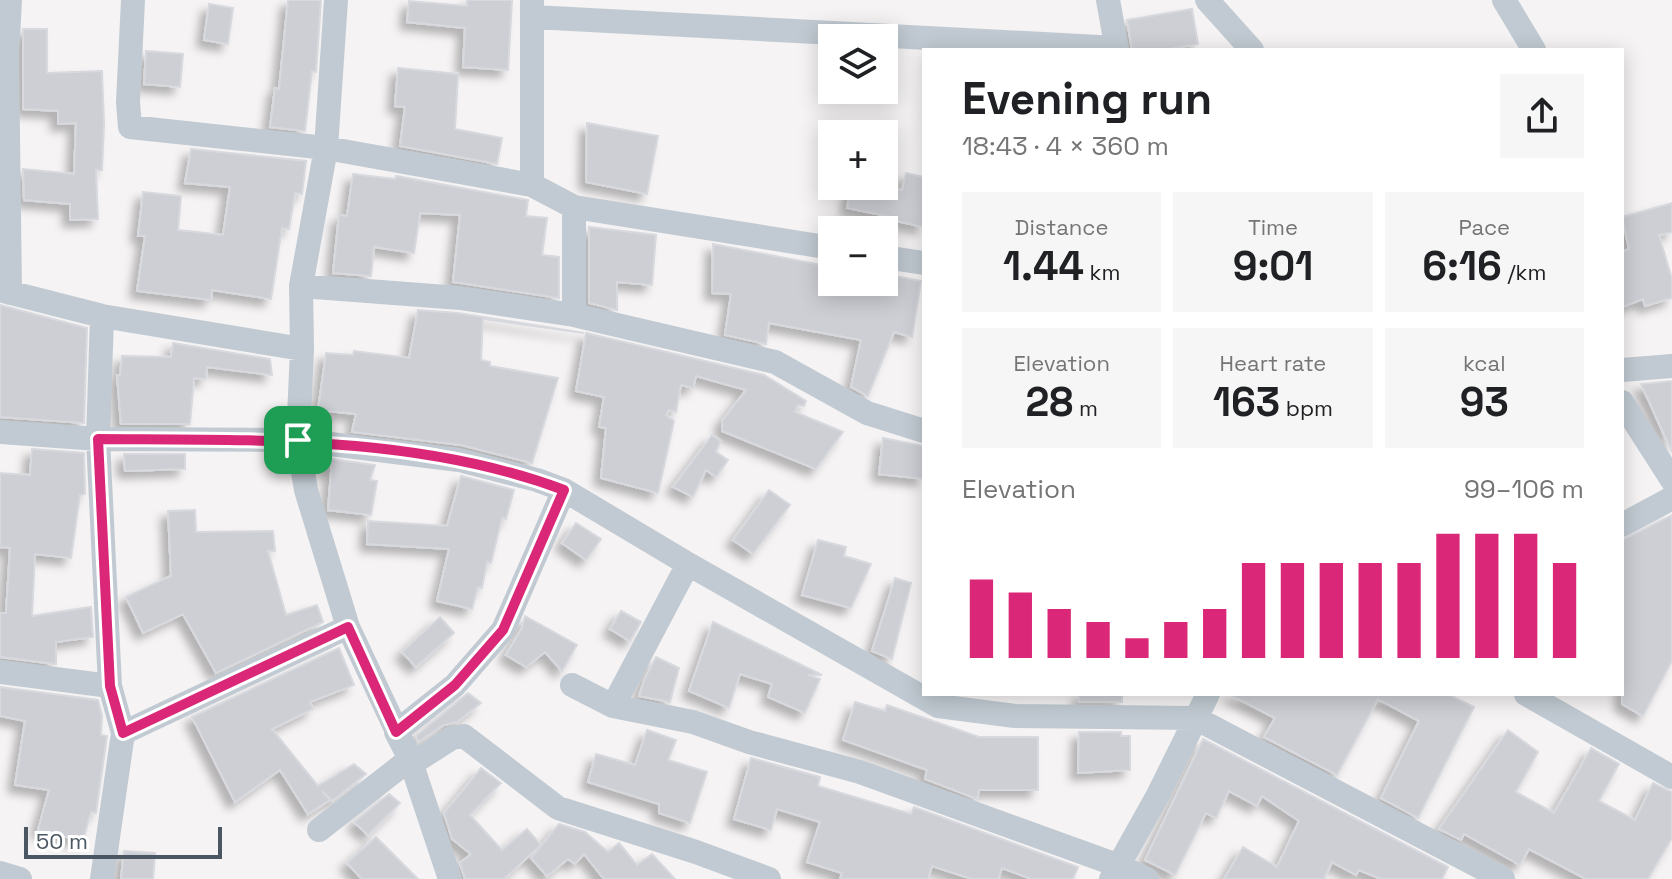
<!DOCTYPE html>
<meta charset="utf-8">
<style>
body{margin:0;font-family:"Space Grotesk",sans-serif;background:#f6f6f6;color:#202124;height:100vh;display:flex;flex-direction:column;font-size:30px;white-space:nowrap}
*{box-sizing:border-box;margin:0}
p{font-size:26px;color:#757577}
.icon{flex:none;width:44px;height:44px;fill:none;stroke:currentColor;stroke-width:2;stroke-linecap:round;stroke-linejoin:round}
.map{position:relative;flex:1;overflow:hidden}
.side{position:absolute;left:922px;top:48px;width:702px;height:648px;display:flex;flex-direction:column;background:#fff;border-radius:0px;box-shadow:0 4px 20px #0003}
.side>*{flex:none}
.controls{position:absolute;left:818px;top:24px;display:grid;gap:16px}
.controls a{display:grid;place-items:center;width:80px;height:80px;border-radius:0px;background:#fff;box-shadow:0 4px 20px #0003;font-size:40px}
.scale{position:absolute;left:24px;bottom:20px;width:198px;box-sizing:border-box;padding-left:8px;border:4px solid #4a5661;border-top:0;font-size:22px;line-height:28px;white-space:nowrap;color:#4a5661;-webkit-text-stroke:6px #fff;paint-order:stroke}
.pin{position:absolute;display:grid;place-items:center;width:68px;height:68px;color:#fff;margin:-34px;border-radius:16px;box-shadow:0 4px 12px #0006}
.round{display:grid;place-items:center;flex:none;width:84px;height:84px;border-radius:0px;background:#f6f6f6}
.headline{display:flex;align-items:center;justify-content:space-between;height:136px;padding:0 40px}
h1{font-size:44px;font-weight:700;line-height:60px}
.metrics{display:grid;grid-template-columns:repeat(3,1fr);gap:12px;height:136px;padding:8px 40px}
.metrics div{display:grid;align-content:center;border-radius:0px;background:#f6f6f6;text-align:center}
.metrics b{font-size:40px;font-weight:700}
.metrics small{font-size:22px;font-weight:400}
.metrics p{font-size:22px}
.chart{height:224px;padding:16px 40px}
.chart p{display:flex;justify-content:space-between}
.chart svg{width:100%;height:144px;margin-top:8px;stroke:#db2777;stroke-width:6}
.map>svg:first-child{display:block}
.building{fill:#cdcfd5;stroke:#d7d9de;stroke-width:2;filter:url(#shadow)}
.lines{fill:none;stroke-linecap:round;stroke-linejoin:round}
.street{stroke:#c1cad2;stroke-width:24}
.route-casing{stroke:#fff;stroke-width:16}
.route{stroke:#db2777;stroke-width:10}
</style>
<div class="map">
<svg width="1672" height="879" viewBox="0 0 1672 879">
<defs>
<filter id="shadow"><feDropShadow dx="-7" dy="7" stdDeviation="4" flood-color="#0004"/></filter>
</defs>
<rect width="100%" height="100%" fill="#f5f3f3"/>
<path class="building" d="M 288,0 L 321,0 L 316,72 L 312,71 L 305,131 L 270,127 L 275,88 L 279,89 Z
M 467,0 L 512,0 L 508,70 L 463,67 L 465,28 L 407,22 L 409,1 L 467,6 Z
M 209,4 L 233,8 L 228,44 L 204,40 Z
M 1192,9 L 1198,44 L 1164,50 L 1132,50 L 1127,20 Z
M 23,29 L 47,29 L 47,73 L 102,71 L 104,124 L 102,170 L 96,170 L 98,219 L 70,220 L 70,204 L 24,200 L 23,169 L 74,174 L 76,123 L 58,124 L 58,111 L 23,109 Z
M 146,51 L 183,54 L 180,87 L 144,84 Z
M 398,68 L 458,74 L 455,129 L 502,138 L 497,164 L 400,146 L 405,107 L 395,106 Z
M 587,123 L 658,136 L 647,194 L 586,182 Z
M 191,149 L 306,161 L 302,194 L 295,193 L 289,229 L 282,228 L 271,299 L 212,290 L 211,300 L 137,291 L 145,236 L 138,236 L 143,192 L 181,196 L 178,230 L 223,235 L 230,187 L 185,183 Z
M 906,173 L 924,177 L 924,227 L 896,221 L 897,218 L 847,208 L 851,186 L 878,186 L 902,190 Z
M 353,174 L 395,179 L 396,176 L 528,200 L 526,216 L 547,218 L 542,255 L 559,257 L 559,298 L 453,282 L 460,215 L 420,213 L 414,253 L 374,247 L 371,276 L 333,273 L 339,215 L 347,216 Z
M 1672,203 L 1672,232 L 1659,235 L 1672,279 L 1672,298 L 1645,306 L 1643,299 L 1622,307 L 1622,252 L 1629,249 L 1622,217 Z
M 589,227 L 656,235 L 652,285 L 617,282 L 617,310 L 589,303 Z
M 713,244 L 832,267 L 832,282 L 884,282 L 884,274 L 921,281 L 912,337 L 894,332 L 868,396 L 851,387 L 861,340 L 769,323 L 766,344 L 725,335 L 731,294 L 712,293 Z
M 0,305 L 87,328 L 84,423 L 0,417 Z
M 418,310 L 458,313 L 584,333 L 483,319 L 481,360 L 490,362 L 490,366 L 558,378 L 532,463 L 461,445 L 352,432 L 356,414 L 318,410 L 326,353 L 353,355 L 354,351 L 409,358 Z
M 586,333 L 764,375 L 806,401 L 804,406 L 798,405 L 795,412 L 843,432 L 816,469 L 722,431 L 722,421 L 746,390 L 696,376 L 693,388 L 681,385 L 676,412 L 669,410 L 666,415 L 674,421 L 658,493 L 601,478 L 606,428 L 599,427 L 604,397 L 576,391 Z
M 173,343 L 270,359 L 272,375 L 207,367 L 206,379 L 194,378 L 190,424 L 121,424 L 117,375 L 120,375 L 122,356 L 171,357 Z
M 1672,381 L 1672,452 L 1641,384 Z
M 712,435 L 721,441 L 716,452 L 728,460 L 716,477 L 706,470 L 693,497 L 673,487 Z
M 883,438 L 924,446 L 924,479 L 879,474 Z
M 32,449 L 84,453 L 85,494 L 80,495 L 71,558 L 35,554 L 32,616 L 91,607 L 93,637 L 56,642 L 56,664 L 0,657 L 0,613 L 6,613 L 10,548 L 0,547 L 0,473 L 30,475 Z
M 124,454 L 185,454 L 185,469 L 125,471 Z
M 332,459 L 375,465 L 370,480 L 377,481 L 371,515 L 328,510 Z
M 461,476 L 514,490 L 506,519 L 502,518 L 491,563 L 487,562 L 482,588 L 478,587 L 472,609 L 437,601 L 449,549 L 367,544 L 368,521 L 447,526 Z
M 769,490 L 790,505 L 753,554 L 733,540 Z
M 195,510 L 196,532 L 273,531 L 275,551 L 268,551 L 286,615 L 317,605 L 323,622 L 216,673 L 183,614 L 143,633 L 126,597 L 171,576 L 168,511 Z
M 1672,515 L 1672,661 L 1643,716 L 1622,704 L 1622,540 Z
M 576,523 L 601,539 L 586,560 L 562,543 Z
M 818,540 L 846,547 L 844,556 L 871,564 L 851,608 L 802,595 Z
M 895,578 L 911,583 L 892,659 L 872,651 Z
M 621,611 L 641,622 L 630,641 L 610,629 Z
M 525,616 L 577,645 L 562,671 L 545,652 L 526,667 L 506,655 L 522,628 Z
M 440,617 L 454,633 L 416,667 L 402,652 Z
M 713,622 L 822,675 L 808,675 L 820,679 L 805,713 L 768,697 L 772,684 L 740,674 L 729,708 L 689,691 Z
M 339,648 L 354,685 L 310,702 L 313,709 L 272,729 L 318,786 L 354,764 L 366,774 L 332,801 L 322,791 L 330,800 L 308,814 L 280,770 L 235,802 L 192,717 Z
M 656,657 L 679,668 L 670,702 L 639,696 L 645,678 Z
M 0,687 L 98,700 L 102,715 L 101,735 L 107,736 L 96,813 L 91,812 L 83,841 L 38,830 L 49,790 L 15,785 L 25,721 L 0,716 Z
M 468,693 L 481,703 L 457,722 L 444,725 L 418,742 L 416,736 Z
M 1079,694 L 1122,694 L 1122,702 L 1079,702 Z
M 1229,694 L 1447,694 L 1474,707 L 1418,818 L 1381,798 L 1419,721 L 1378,699 L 1337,775 L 1264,737 L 1275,718 Z
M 855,702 L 885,711 L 887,705 L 979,737 L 1038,737 L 1038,790 L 979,790 L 977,799 L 925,779 L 927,770 L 843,740 Z
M 647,730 L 676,740 L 668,760 L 707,772 L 690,823 L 659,813 L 659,804 L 588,782 L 596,754 L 635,765 Z
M 1508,730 L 1538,752 L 1516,792 L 1554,813 L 1591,748 L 1619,764 L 1599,801 L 1635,820 L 1653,783 L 1672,792 L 1672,838 L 1648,879 L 1586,879 L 1529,849 L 1520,865 L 1464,834 L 1461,840 L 1439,829 Z
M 1079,732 L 1121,732 L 1121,736 L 1130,736 L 1130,770 L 1078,773 Z
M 1203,739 L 1448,867 L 1442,879 L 1381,879 L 1359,870 L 1356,875 L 1332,862 L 1324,879 L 1224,879 L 1243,847 L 1277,867 L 1299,821 L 1262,796 L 1257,806 L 1229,791 L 1216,818 L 1206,813 L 1175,875 L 1145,860 Z
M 751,758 L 820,777 L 818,786 L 911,814 L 914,807 L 1078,867 L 1073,879 L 1031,879 L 1002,868 L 998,879 L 972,879 L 932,866 L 928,879 L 840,879 L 842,873 L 807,862 L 820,822 L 777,809 L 771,830 L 734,819 Z
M 481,768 L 501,783 L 470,815 L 502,850 L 527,829 L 541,845 L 504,879 L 465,879 L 460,863 L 471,854 L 452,839 L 444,813 Z
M 389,794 L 400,803 L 368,835 L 354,822 Z
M 559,824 L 585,832 L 608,852 L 619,843 L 637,865 L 652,854 L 675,879 L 604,879 L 584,854 L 575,864 L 568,859 L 547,876 L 531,858 Z
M 376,837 L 418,879 L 362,879 L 347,863 Z
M 124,851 L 155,853 L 153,879 L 121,879 Z"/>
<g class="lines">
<path class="street" d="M 10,0 L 7,55 L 10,293
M 133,0 L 128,102 L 130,127 L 326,148 L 532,185 L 574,207 L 832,248
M 336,0 L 326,148 L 301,286 L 302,349 L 298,440 L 306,490 L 348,627 L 410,759 L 450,879
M 1108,0 L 1117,50
M 1207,0 L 1252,50
M 1504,0 L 1534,50
M 533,17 L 1117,48
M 532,185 L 532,0
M 574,207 L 574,315 L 775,362 L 867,413 L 924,431
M 884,257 L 924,263
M 301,286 L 460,298 L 574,315
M 0,290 L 102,316 L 302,349
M 102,316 L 98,439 L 110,686 L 123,733 L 102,879
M 1622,370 L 1672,366
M 1622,402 L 1672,480
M 0,432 L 98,439 L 298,440 L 459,460 L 537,480 L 564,490 L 503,630 L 455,685 L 396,732 L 410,759 L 416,761 L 452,738 L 464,736 L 558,808 L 696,852 L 769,879
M 564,490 L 688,564 L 938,706 L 1015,716 L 1195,718 L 1503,879
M 1622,525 L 1672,498
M 0,672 L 110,686
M 572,685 L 613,706 L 693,722 L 749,742 L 860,772 L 1117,865 L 1147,879
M 1526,694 L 1672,777
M 613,706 L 688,564
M 123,733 L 348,627
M 319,830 L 410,759
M 0,873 L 20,879
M 1111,879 L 1158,795 L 1208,694"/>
</g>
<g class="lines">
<defs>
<path id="route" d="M 98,439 C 252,440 418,435 564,490 L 503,630 L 455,685 L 396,732 L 348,627 L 123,733 L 110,686 Z"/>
</defs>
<use href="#route" class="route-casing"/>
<use href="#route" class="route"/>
</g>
</svg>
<div class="controls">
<a><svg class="icon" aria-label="layers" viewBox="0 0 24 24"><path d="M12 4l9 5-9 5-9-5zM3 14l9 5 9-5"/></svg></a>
<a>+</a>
<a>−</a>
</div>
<div class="scale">50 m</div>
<div class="pin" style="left:298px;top:440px;background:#1e9e55"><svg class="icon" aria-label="arrive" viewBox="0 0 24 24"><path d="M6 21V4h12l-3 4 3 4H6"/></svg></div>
<section class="side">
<div class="headline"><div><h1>Evening run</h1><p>18:43 · 4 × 360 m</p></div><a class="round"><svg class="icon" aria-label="share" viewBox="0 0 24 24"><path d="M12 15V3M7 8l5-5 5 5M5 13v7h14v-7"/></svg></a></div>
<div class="metrics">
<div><p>Distance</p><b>1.44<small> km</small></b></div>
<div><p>Time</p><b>9:01</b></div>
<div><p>Pace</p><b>6:16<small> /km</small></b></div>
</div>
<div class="metrics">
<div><p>Elevation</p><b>28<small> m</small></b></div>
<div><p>Heart rate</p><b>163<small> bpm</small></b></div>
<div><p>kcal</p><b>93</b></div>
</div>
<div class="chart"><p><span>Elevation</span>99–106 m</p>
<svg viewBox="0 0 160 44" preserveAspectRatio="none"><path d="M5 44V20M15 44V24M25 44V29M35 44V33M45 44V38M55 44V33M65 44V29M75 44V15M85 44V15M95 44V15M105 44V15M115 44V15M125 44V6M135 44V6M145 44V6M155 44V15"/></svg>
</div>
</section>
</div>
